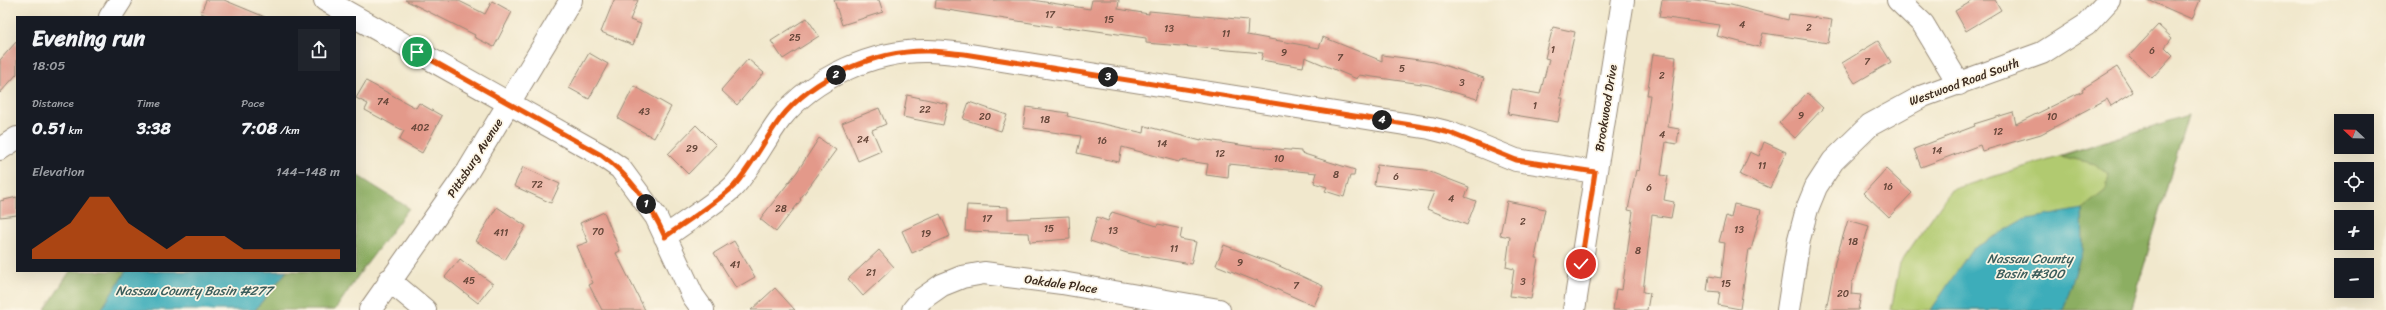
<!DOCTYPE html>
<meta charset="utf-8">
<style>
body{margin:0;font-family:Sriracha,sans-serif;background:#20242c;color:#f1f3f6;height:100vh;display:flex;flex-direction:column;font-size:15px;white-space:nowrap}
*{box-sizing:border-box;margin:0}
p{font-size:13px;color:#9ea1a6}
.icon{flex:none;width:22px;height:22px;fill:none;stroke:currentColor;stroke-width:2;stroke-linecap:round;stroke-linejoin:round}
.map{position:relative;flex:1;overflow:hidden}
.details{position:absolute;left:16px;top:16px;width:340px;height:256px;display:flex;flex-direction:column;background:#171b24;border-radius:0px;box-shadow:0 4px 16px #0002}
.details>*{flex:none}
.needle{width:26px;rotate:292deg}
.fabs{position:absolute;left:2334px;top:114px;display:grid;gap:8px}
.fabs a{display:grid;place-items:center;width:40px;height:40px;border-radius:0px;background:#171b24;box-shadow:0 4px 16px #0002;font-size:20px}
.pin{position:absolute;display:grid;place-items:center;width:34px;height:34px;color:#fff;margin:-17px;border:2px solid #fff;border-radius:50%;box-shadow:0 1px 4px #0007}
.km{position:absolute;width:20px;height:20px;margin:-10px;border-radius:50%;background:#222;color:#fff;font-size:11px;line-height:20px;text-align:center}
.round{display:grid;place-items:center;flex:none;width:42px;height:42px;border-radius:0px;background:#20242c}
.overview{display:flex;align-items:center;justify-content:space-between;height:68px;padding:0 16px}
h1{font-size:22px;font-weight:700;line-height:30px}
.metrics{display:grid;grid-template-columns:repeat(3,1fr);gap:6px;height:68px;padding:4px 16px}
.metrics div{display:grid;align-content:center}
.metrics b{font-size:17px;font-weight:700}
.metrics small{font-size:11px;font-weight:400}
.metrics p{font-size:11px}
.chart{height:112px;padding:8px 16px}
.chart p{display:flex;justify-content:space-between}
.chart svg{width:100%;height:72px;margin-top:4px;fill:#ea580c;opacity:.7}
.map>svg:first-child{display:block}
.green{fill:#b1ca6f;stroke:#767a46}
.forest{fill:#8cae62;stroke:#646c40}
.water{fill:#3eadba;stroke:#3c6c6c}
.building{fill:#e3998a}
.lines{fill:none;stroke-linecap:round;stroke-linejoin:round}
.minor-casing{stroke:#968976;stroke-width:24}
.minor{stroke:#fff;stroke-width:22}
.route-casing{stroke:#fff;stroke-width:8}
.route{stroke:#ea580c;stroke-width:5}
.labels{text-anchor:middle;dominant-baseline:central;stroke-width:3.5;stroke-linejoin:round;paint-order:stroke}
.number-label{font-size:10px;fill:#654639}
.street-label{font-size:12px;fill:#3b2a1e;stroke:#fcf5e5}
.water-label{font-size:13px;font-style:italic;fill:#3c5e5c;stroke:#fcf5e5}
</style>
<div class="map">
<svg width="2386" height="310" viewBox="0 0 2386 310">
<rect width="100%" height="100%" fill="#fcf5e5"/>
<filter id="ink" filterUnits="userSpaceOnUse"><feTurbulence type="fractalNoise" baseFrequency=".025" numOctaves="2"/><feDisplacementMap in="SourceGraphic" scale="8" xChannelSelector="R" yChannelSelector="G"/><feConvolveMatrix kernelMatrix="1 2 1 2 8 2 1 2 1" color-interpolation-filters="sRGB"/></filter>
<filter id="wash" filterUnits="userSpaceOnUse"><feTurbulence type="fractalNoise" baseFrequency=".012" numOctaves="4" result="noise"/><feDisplacementMap in="SourceGraphic" scale="16" xChannelSelector="R" yChannelSelector="G"/><feGaussianBlur stdDeviation="0.9" result="paint"/><feColorMatrix in="noise" values="0 0 0 0 0 0 0 0 0 0 0 0 0 0 0 0 0 1.4 0 .05"/><feComposite in="paint" operator="in"/></filter>
<g filter="url(#wash)">
<rect width="100%" height="100%" fill="#f1e8cd"/>
<path class="green" d="M 2188,115 L 2131,310 L 1891,310 L 1900,263 L 1951,190 Z"/>
<path class="forest" d="M 2188,115 L 2131,310 L 2063,310 L 2083,249 L 2082,209 L 2106,190 L 2109,175 L 2096,164 L 2060,156 Z
M 355,174 L 409,208 L 360,273 L 335,310 L 255,310 L 287,271 L 355,271 Z
M 70,271 L 126,271 L 101,310 L 45,310 Z"/>
<path class="water" d="M 2082,209 L 2083,249 L 2063,310 L 1931,310 L 1971,250 L 2023,220 Z
M 126,271 L 287,271 L 255,310 L 101,310 Z"/>
<g id="blocks">
<path class="building" d="M 206,0 L 224,0 L 265,17 L 211,17 L 201,13 Z
M 405,0 L 457,0 L 485,14 L 492,1 L 512,12 L 494,47 L 474,37 L 475,35 Z
M 614,0 L 638,0 L 630,20 L 641,24 L 633,45 L 601,32 Z
M 834,0 L 879,0 L 883,12 L 842,25 Z
M 936,0 L 1032,0 L 1090,9 L 1092,0 L 1119,0 L 1118,9 L 1149,14 L 1149,11 L 1248,20 L 1247,35 L 1319,48 L 1323,37 L 1382,61 L 1382,55 L 1434,62 L 1484,78 L 1477,99 L 1429,85 L 1359,75 L 1357,79 L 1305,57 L 1303,67 L 1261,60 L 1263,53 L 1146,43 L 1146,38 L 1069,27 L 1069,29 L 935,8 Z
M 1662,0 L 1695,0 L 1731,5 L 1788,20 L 1789,14 L 1832,20 L 1828,43 L 1763,33 L 1759,47 L 1717,36 L 1720,25 L 1659,17 Z
M 1974,0 L 1995,0 L 2001,10 L 1966,31 L 1955,11 Z
M 2148,0 L 2200,0 L 2192,19 Z
M 807,18 L 819,36 L 783,59 L 771,41 Z
M 2158,25 L 2172,38 L 2165,47 L 2173,55 L 2152,78 L 2129,56 Z
M 1553,27 L 1575,32 L 1560,98 L 1563,98 L 1558,122 L 1508,114 L 1512,89 L 1540,94 L 1549,59 L 1545,58 Z
M 17,41 L 17,74 L 0,93 L 0,60 Z
M 1878,41 L 1891,62 L 1855,83 L 1842,63 Z
M 589,53 L 608,64 L 589,99 L 569,88 Z
M 1653,54 L 1676,57 L 1668,127 L 1679,129 L 1677,144 L 1666,142 L 1661,175 L 1668,176 L 1664,200 L 1674,202 L 1671,218 L 1652,215 L 1643,292 L 1650,293 L 1647,310 L 1613,310 L 1616,289 L 1622,290 L 1633,211 L 1628,210 L 1636,170 L 1639,171 L 1650,95 L 1647,95 Z
M 748,59 L 764,73 L 737,105 L 721,90 Z
M 2117,67 L 2133,92 L 2111,106 L 2107,99 L 2041,134 L 1982,151 L 1980,145 L 1921,167 L 1914,149 L 1975,126 L 1974,124 L 2013,112 L 2016,124 L 2083,91 L 2082,89 Z
M 366,81 L 416,108 L 419,103 L 442,116 L 422,153 L 399,140 L 404,131 L 365,110 L 368,104 L 356,98 Z
M 634,86 L 671,107 L 654,138 L 618,118 Z
M 1807,93 L 1823,108 L 1795,138 L 1779,123 Z
M 907,95 L 948,104 L 943,125 L 903,117 Z
M 969,102 L 1007,115 L 1001,131 L 963,119 Z
M 1026,107 L 1068,113 L 1067,116 L 1144,133 L 1145,126 L 1201,141 L 1201,139 L 1253,147 L 1301,151 L 1301,153 L 1355,170 L 1354,176 L 1350,176 L 1344,197 L 1325,191 L 1327,187 L 1314,183 L 1317,173 L 1229,164 L 1228,178 L 1206,175 L 1208,164 L 1180,160 L 1179,162 L 1122,147 L 1119,162 L 1077,153 L 1081,136 L 1023,128 Z
M 879,108 L 886,124 L 872,130 L 881,151 L 858,161 L 842,123 Z
M 696,125 L 716,145 L 688,174 L 668,154 Z
M 819,138 L 836,150 L 800,199 L 801,200 L 776,232 L 760,219 L 797,172 Z
M 1764,142 L 1786,152 L 1770,188 L 1740,175 L 1750,152 L 1759,156 Z
M 1377,165 L 1425,170 L 1469,187 L 1465,197 L 1476,201 L 1467,225 L 1427,209 L 1434,192 L 1374,185 Z
M 523,167 L 560,184 L 551,203 L 514,186 Z
M 1886,169 L 1912,193 L 1889,217 L 1864,193 Z
M 17,197 L 17,215 L 0,217 L 0,201 Z
M 1507,201 L 1545,209 L 1535,258 L 1538,258 L 1531,299 L 1510,296 L 1514,269 L 1506,267 L 1510,237 L 1500,235 Z
M 1734,204 L 1761,210 L 1751,250 L 1749,249 L 1740,309 L 1718,305 L 1720,292 L 1707,291 L 1709,276 L 1721,278 L 1725,243 L 1719,242 L 1726,216 L 1731,218 Z
M 967,205 L 1008,207 L 1008,219 L 1069,216 L 1070,239 L 1030,242 L 1029,233 L 965,231 Z
M 497,207 L 526,226 L 505,260 L 476,241 Z
M 604,212 L 620,251 L 616,253 L 645,310 L 602,310 L 589,285 L 593,283 L 577,246 L 588,242 L 580,223 Z
M 1112,212 L 1157,226 L 1158,224 L 1182,229 L 1180,239 L 1196,242 L 1191,264 L 1127,253 L 1090,241 L 1097,217 L 1108,221 Z
M 940,214 L 950,236 L 912,253 L 902,231 Z
M 1848,220 L 1869,226 L 1852,283 L 1851,294 L 1861,295 L 1858,310 L 1826,310 L 1835,262 Z
M 734,241 L 755,277 L 736,288 L 714,253 Z
M 1224,245 L 1277,265 L 1323,286 L 1314,306 L 1256,280 L 1256,281 L 1216,265 Z
M 879,250 L 894,267 L 863,296 L 848,279 Z
M 460,259 L 493,284 L 478,303 L 445,277 Z
M 775,288 L 795,310 L 751,310 Z"/>
</g>
</g>
<g filter="url(#ink)">
<use href="#blocks" fill-opacity="0" stroke="#968976" stroke-width="1"/>
<g class="lines">
<defs>
<path id="minor" d="M 325,0 L 601,155 L 620,168 L 656,217 L 693,296 L 703,310
M 1898,0 L 1923,24 L 1959,84
M 110,17 L 121,0
M 0,149 L 17,138
M 665,237 C 685,222 715,204 733,187 C 750,169 765,139 780,119 C 813,77 875,50 928,51 C 940,51 952,53 964,54 L 1430,128 L 1450,133 L 1516,160 L 1595,172
M 389,280 L 425,310
M 370,310 L 468,171 L 571,0
M 913,310 L 922,299 L 942,285 L 962,277 L 984,273 L 1062,283 L 1219,310
M 1574,310 L 1623,0
M 1788,310 L 1799,239 L 1807,209 L 1816,187 L 1833,161 L 1870,125 L 1923,96 L 2042,53 L 2086,25 L 2109,0"/>
</defs>
<use href="#minor" class="minor-casing"/>
<use href="#minor" class="minor"/>
</g>
</g>
<g class="lines" filter="url(#ink)">
<defs>
<path id="route" d="M 417,52 L 601,155 C 629,175 651,205 665,237 C 685,222 715,204 733,187 C 750,169 765,139 780,119 C 813,77 876,50 928,51 C 940,51 952,53 964,54 L 1430,128 L 1450,133 L 1516,160 L 1595,172 L 1581,264"/>
</defs>
<use href="#route" class="route-casing"/>
<use href="#route" class="route"/>
</g>
<g class="labels">
<g class="number-label">
<text x="1050" y="15">17</text>
<text x="1109" y="20">15</text>
<text x="1742" y="25">4</text>
<text x="1809" y="28">2</text>
<text x="1169" y="29">13</text>
<text x="1226" y="34">11</text>
<text x="795" y="38">25</text>
<text x="1553" y="50">1</text>
<text x="2152" y="51">6</text>
<text x="1284" y="53">9</text>
<text x="1340" y="58">7</text>
<text x="1867" y="62">7</text>
<text x="1402" y="69">5</text>
<text x="1662" y="76">2</text>
<text x="1462" y="83">3</text>
<text x="383" y="102">74</text>
<text x="1535" y="106">1</text>
<text x="925" y="110">22</text>
<text x="644" y="112">43</text>
<text x="1801" y="116">9</text>
<text x="985" y="117">20</text>
<text x="2052" y="117">10</text>
<text x="1045" y="120">18</text>
<text x="420" y="128">402</text>
<text x="1998" y="132">12</text>
<text x="1662" y="135">4</text>
<text x="863" y="140">24</text>
<text x="1102" y="141">16</text>
<text x="1162" y="144">14</text>
<text x="692" y="149">29</text>
<text x="1937" y="151">14</text>
<text x="1220" y="154">12</text>
<text x="1279" y="159">10</text>
<text x="1762" y="166">11</text>
<text x="1336" y="175">8</text>
<text x="1396" y="177">6</text>
<text x="537" y="185">72</text>
<text x="1888" y="187">16</text>
<text x="1649" y="188">6</text>
<text x="1451" y="199">4</text>
<text x="781" y="209">28</text>
<text x="987" y="219">17</text>
<text x="1523" y="222">2</text>
<text x="1049" y="229">15</text>
<text x="1739" y="230">13</text>
<text x="1113" y="231">13</text>
<text x="598" y="232">70</text>
<text x="501" y="233">411</text>
<text x="926" y="234">19</text>
<text x="1853" y="242">18</text>
<text x="1174" y="249">11</text>
<text x="1638" y="251">8</text>
<text x="1240" y="263">9</text>
<text x="735" y="265">41</text>
<text x="871" y="273">21</text>
<text x="469" y="281">45</text>
<text x="1523" y="282">3</text>
<text x="1726" y="284">15</text>
<text x="1296" y="286">7</text>
<text x="1843" y="294">20</text>
</g>
<g class="street-label">
<text transform="translate(1964 82) rotate(-20)">Westwood Road South</text>
<text transform="translate(1606 108) rotate(-81)">Brookwood Drive</text>
<text transform="translate(475 158) rotate(-57)">Pittsburg Avenue</text>
<text transform="translate(1061 284) rotate(8)">Oakdale Place</text>
</g>
<g class="water-label">
<text x="2030" y="258">Nassau County<tspan x="2030" dy="15">Basin #300</tspan></text>
<text x="194" y="290">Nassau County Basin #277</text>
</g>
</g>
</svg>
<div class="fabs">
<a><svg class="needle" viewBox="-14 -14 28 28"><path d="M0-13l5 13h-10z" fill="#e53935"/><path d="M0 13l5-13h-10z" fill="#9ea1a6"/></svg></a>
<a><svg class="icon" aria-label="locate" viewBox="0 0 24 24"><circle cx="12" cy="12" r="6"/><path d="M12 2v4M12 18v4M2 12h4M18 12h4"/></svg></a>
<a>+</a>
<a>−</a>
</div>
<div class="pin" style="left:417px;top:52px;background:#1e9e55"><svg class="icon" aria-label="arrive" viewBox="0 0 24 24"><path d="M6 21V4h12l-3 4 3 4H6"/></svg></div>
<div class="pin" style="left:1581px;top:264px;background:#d93025"><svg class="icon" aria-label="check" viewBox="0 0 24 24"><path d="M5 12l5 5 9-10"/></svg></div>
<b class="km" style="left:646px;top:204px">1</b>
<b class="km" style="left:836px;top:75px">2</b>
<b class="km" style="left:1108px;top:77px">3</b>
<b class="km" style="left:1382px;top:120px">4</b>
<section class="details">
<div class="overview"><div><h1>Evening run</h1><p>18:05</p></div><a class="round"><svg class="icon" aria-label="share" viewBox="0 0 24 24"><path d="M12 15V3M7 8l5-5 5 5M5 13v7h14v-7"/></svg></a></div>
<div class="metrics">
<div><p>Distance</p><b>0.51<small> km</small></b></div>
<div><p>Time</p><b>3:38</b></div>
<div><p>Pace</p><b>7:08<small> /km</small></b></div>
</div>
<div class="chart"><p><span>Elevation</span>144–148 m</p>
<svg viewBox="0 0 160 44" preserveAspectRatio="none"><path d="M0 44V38L10 30L20 22L30 6L40 6L50 22L60 30L70 38L80 30L90 30L100 30L110 38L120 38L130 38L140 38L150 38L160 38V44z"/></svg>
</div>
</section>
</div>
